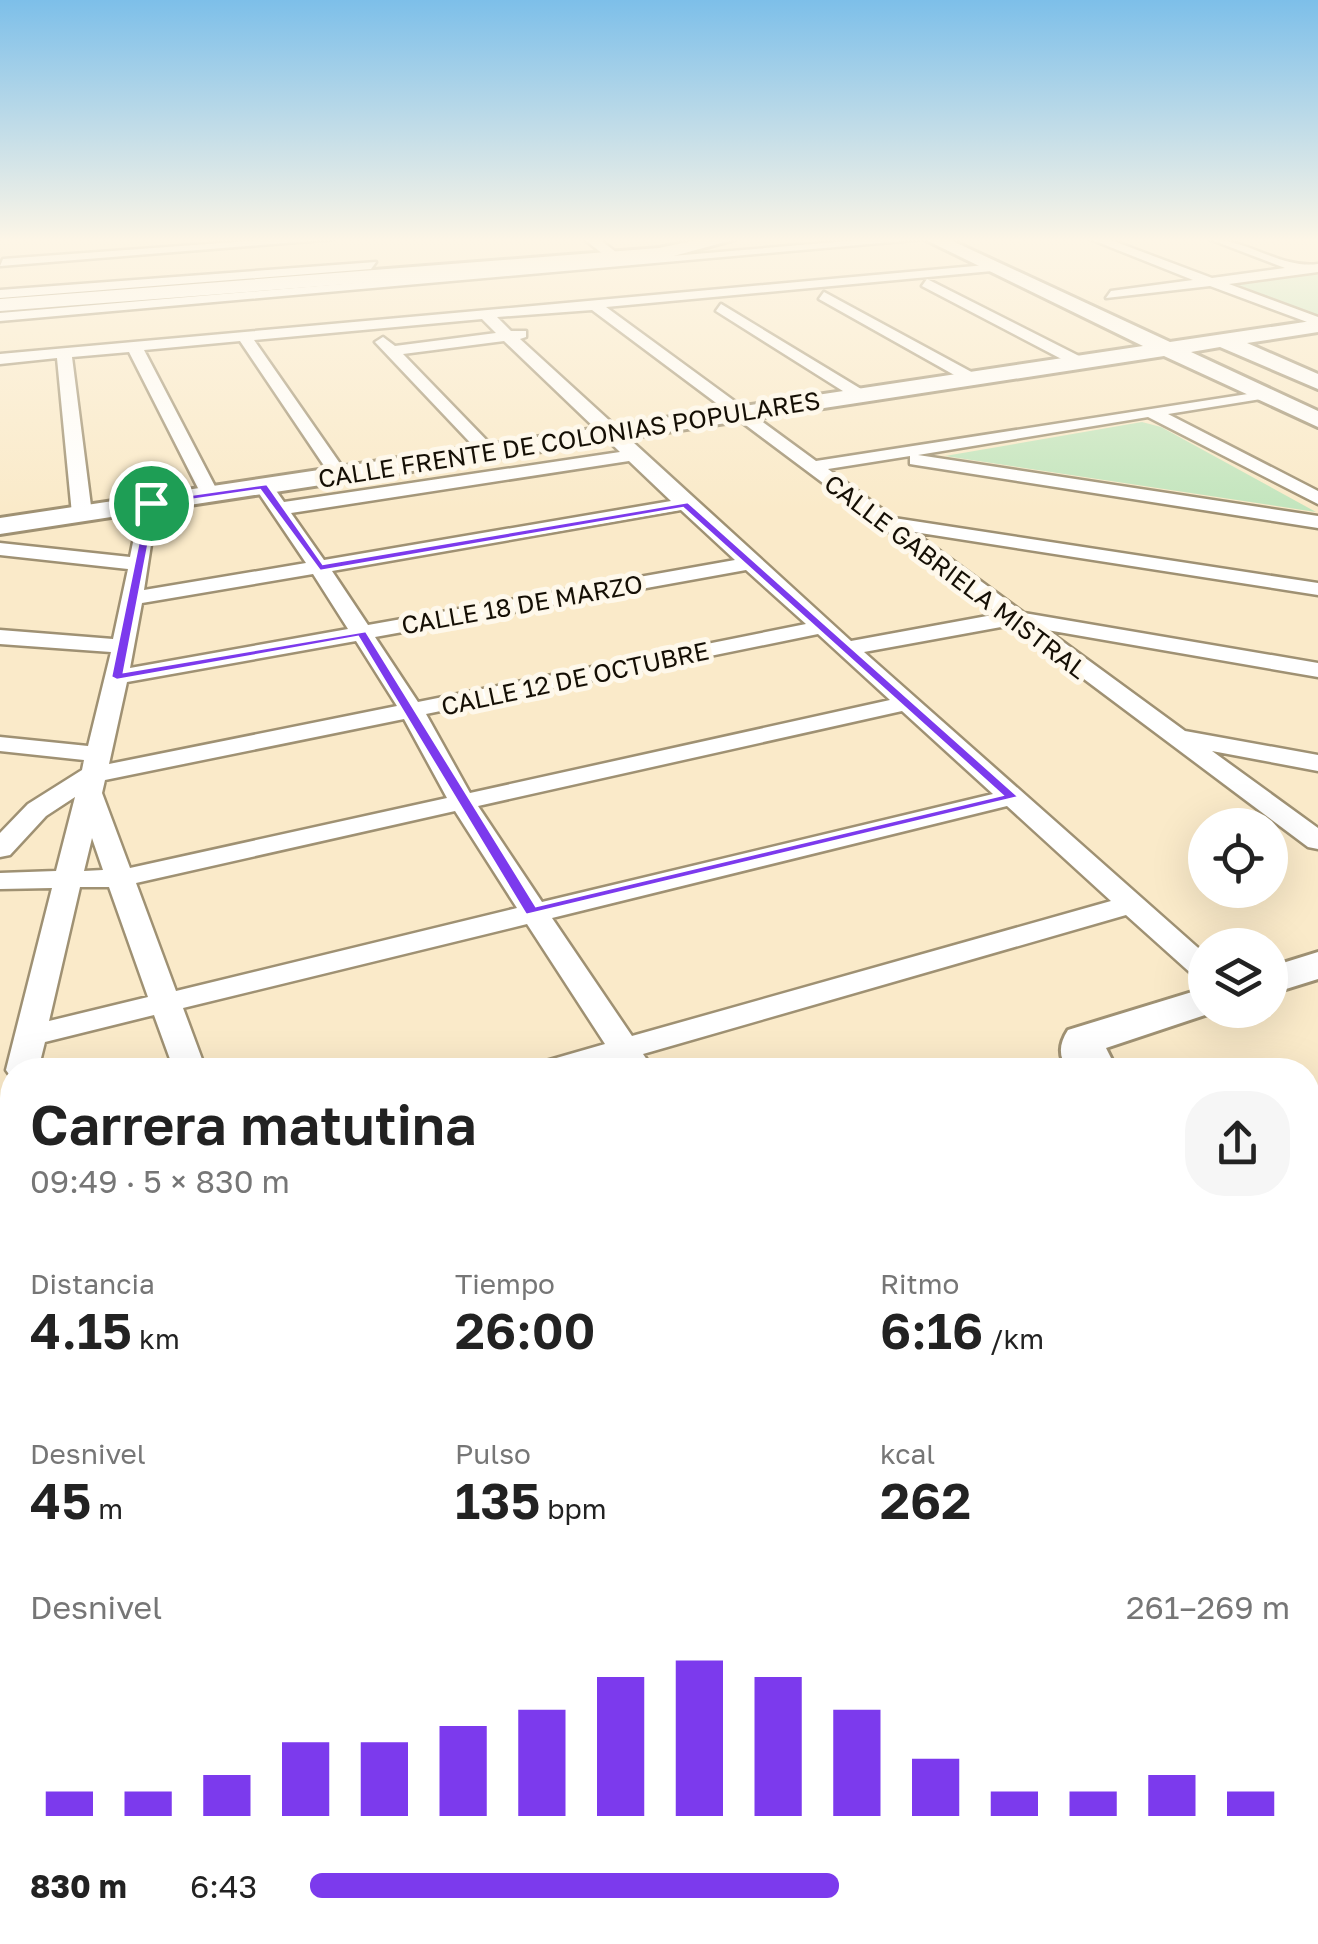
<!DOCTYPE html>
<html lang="es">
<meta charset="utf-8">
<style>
body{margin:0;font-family:"Golos Text",sans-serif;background:#f6f6f6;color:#222;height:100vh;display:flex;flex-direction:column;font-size:38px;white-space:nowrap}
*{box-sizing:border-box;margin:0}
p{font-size:32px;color:#767676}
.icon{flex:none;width:55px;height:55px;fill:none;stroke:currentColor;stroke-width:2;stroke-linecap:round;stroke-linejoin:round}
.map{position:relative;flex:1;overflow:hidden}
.details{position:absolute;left:0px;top:1058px;width:1320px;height:888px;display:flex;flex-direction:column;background:#fff;border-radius:40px 40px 0 0;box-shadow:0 10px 40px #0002}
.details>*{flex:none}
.tools{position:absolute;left:1188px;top:808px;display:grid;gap:20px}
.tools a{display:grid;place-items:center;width:100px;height:100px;border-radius:50%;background:#fff;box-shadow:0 10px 40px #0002;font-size:50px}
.pin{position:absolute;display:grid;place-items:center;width:85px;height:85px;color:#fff;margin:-42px;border:5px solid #fff;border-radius:50%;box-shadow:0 2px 10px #0007}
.round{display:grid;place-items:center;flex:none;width:105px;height:105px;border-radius:40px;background:#f6f6f6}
.overview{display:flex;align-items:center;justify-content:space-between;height:170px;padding:0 30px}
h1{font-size:55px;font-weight:600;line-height:75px}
.stats{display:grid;grid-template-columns:repeat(3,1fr);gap:15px;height:170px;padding:10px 30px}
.stats div{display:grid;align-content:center}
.stats b{font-size:50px;font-weight:600}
.stats small{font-size:28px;font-weight:400}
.stats p{font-size:28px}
.chart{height:280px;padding:20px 30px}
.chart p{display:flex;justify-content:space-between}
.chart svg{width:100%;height:180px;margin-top:10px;stroke:#7c3aed;stroke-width:6}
ul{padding:0 30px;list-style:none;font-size:32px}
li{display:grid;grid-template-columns:160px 120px 1fr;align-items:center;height:75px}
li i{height:25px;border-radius:12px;background:#7c3aed}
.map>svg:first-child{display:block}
.green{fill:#c2e5bd}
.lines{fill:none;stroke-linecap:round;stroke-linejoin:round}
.street-casing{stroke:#9f9173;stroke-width:5}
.secondary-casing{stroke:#9f9173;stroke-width:6}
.street{fill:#fff;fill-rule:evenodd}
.secondary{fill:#fff;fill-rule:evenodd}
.route{fill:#7c3aed;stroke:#fff;stroke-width:2.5;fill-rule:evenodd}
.labels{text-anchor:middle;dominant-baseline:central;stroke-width:10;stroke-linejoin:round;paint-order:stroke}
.far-street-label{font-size:25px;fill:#150f05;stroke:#fef8eb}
</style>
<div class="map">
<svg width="1318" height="1944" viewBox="0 0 1318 1944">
<rect width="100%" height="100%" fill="#faeac9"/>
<path class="green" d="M 1318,273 L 1318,318 L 1229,286 Z
M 1142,422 L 1161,427 L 1316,512 L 945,456 Z"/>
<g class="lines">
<defs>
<path id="street" d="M 275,239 L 335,239 L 0,266 L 3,259 Z
M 584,239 L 599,239 L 621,256 L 609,259 Z
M 872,239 L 925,239 L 0,321 L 0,313 Z
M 1090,239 L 1108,239 L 1212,278 L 1285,268 L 1209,239 C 1247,239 1281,269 1318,264 L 1318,272 L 1229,284 L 1318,317 L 1318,326 L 1210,286 L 1106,298 L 1111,291 L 1193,280 Z
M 376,262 L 371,269 L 0,298 L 0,290 Z
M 997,264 L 992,271 L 606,307 L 816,461 L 1267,391 L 1269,394 L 1261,399 L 1168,414 L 1318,491 L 1318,504 L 1148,417 L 918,455 L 1318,516 L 1318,528 L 916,465 L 910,464 L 910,456 L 828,469 L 894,518 L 1318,583 L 1318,595 L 914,532 L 1024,613 L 1318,663 L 1318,677 L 1047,630 L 1185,731 L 1318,755 L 1318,771 L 1212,751 L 1318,828 L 1318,849 L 1308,847 L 1012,625 L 864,652 L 1205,954 L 1205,979 L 1194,976 L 1126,915 L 643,1054 L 654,1070 L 622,1070 L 616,1062 L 587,1070 L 534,1070 L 539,1063 L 605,1044 L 527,924 L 183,1008 L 206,1070 L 174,1070 L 154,1015 L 45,1042 L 38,1070 L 12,1070 L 11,1077 L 6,1070 L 52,888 L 0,889 L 0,873 L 56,871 L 75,797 L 46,816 L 10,855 L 0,857 L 0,833 L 28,804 L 82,770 L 84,760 L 0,751 L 0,737 L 88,746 L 111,652 L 0,644 L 0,630 L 113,639 L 128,569 L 0,555 L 0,543 L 130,557 L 141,503 L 158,499 L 144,590 L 306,563 L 254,486 L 256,482 L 270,482 L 284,502 L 620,452 L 504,341 L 403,354 L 497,451 L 482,455 L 375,342 L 383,337 L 395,346 L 496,333 L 482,319 L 254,340 L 348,475 L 339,481 L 333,479 L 240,341 L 144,350 L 219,494 L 210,500 L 201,494 L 129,352 L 72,357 L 92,514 L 82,520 L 72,514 L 57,358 L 0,364 L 0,354 ZM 592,310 L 998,614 L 851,641 L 520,339 L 526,337 L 526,331 L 511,331 L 497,317 ZM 629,461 L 671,501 L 324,560 L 291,513 ZM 681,510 L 735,560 L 368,625 L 332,571 ZM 746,570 L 806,624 L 418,702 L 375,637 ZM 313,574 L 348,629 L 130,668 L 142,603 ZM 818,634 L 890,700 L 470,793 L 426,714 ZM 356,641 L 397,706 L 109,764 L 127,682 ZM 902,711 L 993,794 L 542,902 L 478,806 ZM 404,719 L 447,798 L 130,868 L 102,793 L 105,780 ZM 1007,806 L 1111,901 L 632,1036 L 552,918 ZM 455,811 L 517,908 L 176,991 L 136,883 ZM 92,838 L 103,870 L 84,871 ZM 80,887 L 109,887 L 148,997 L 49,1021 Z
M 927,279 L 1085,359 L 1087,362 L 1073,365 L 922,286 Z
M 824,292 L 977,375 L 979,378 L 965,381 L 819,299 Z
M 721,304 L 866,392 L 868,395 L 854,398 L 716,311 Z
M 12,1097 L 12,1169 L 0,1173 L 0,1101 Z
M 12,1205 L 12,1231 L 0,1234 L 0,1208 Z
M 12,1437 L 12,1471 L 0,1475 L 0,1441 Z
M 12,1730 L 12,1776 L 0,1782 L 0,1734 Z
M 932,1932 L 985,1932 L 989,1944 L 937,1944 Z"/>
<path id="secondary" d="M 702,239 L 736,239 L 659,260 L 0,311 L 0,299 L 659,248 Z
M 924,239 L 948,239 L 1170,342 L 1318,320 L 1318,332 L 1247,343 L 1318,374 L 1318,389 L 1220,347 L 1191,352 L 1318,411 L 1318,427 L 1164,356 L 0,534 L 0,518 L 1143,346 Z
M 1318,952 L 1318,979 L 1270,994 L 1270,967 Z
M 1205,988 L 1205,1010 L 1220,1010 L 1106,1048 L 1117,1070 L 1068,1070 C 1058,1056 1059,1044 1068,1030 Z
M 1308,1256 L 1318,1259 L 1318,1307 L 1308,1304 Z
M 1318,1559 L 1318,1615 L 1308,1619 L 1308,1563 Z
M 478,1932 L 574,1932 L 569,1944 L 474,1944 Z"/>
</defs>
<use href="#street" class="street-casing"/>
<use href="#secondary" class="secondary-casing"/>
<use href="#street" class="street"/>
<use href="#secondary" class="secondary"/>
</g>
<linearGradient id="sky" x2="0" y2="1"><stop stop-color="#7dbfe9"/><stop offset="0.47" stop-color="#fdf6e7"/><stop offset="1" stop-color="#fdf6e7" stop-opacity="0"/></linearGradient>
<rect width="1318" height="511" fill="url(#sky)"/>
<path class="route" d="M 267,484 L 323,564 L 688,502 L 1019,797 L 526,915 L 358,637 L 117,680 L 111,677 L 147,501 ZM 260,490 L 320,571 L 683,508 L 1002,795 L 536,906 L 366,631 L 124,672 L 156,505 Z"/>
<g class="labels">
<g class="far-street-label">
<text transform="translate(569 439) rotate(-9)">CALLE FRENTE DE COLONIAS POPULARES</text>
<text transform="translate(956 576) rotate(37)">CALLE GABRIELA MISTRAL</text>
<text transform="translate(522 604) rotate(-10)">CALLE 18 DE MARZO</text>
<text transform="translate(575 678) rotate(-12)">CALLE 12 DE OCTUBRE</text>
</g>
</g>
</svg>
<div class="tools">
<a><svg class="icon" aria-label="locate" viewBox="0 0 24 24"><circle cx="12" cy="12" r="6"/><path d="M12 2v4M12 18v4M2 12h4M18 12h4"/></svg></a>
<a><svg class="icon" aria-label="layers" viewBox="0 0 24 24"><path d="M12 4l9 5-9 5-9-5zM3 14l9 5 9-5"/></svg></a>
</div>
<div class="pin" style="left:151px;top:503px;background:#1e9e55"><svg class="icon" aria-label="arrive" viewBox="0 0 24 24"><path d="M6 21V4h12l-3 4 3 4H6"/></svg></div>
<section class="details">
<div class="overview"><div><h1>Carrera matutina</h1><p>09:49 · 5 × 830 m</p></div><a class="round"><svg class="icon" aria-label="share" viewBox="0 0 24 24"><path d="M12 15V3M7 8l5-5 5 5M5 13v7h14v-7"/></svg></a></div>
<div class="stats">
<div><p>Distancia</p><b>4.15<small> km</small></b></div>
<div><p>Tiempo</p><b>26:00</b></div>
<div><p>Ritmo</p><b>6:16<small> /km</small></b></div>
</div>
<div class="stats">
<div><p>Desnivel</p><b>45<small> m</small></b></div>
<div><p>Pulso</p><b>135<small> bpm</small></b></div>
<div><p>kcal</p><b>262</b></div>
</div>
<div class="chart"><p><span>Desnivel</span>261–269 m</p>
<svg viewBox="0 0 160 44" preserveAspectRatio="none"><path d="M5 44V38M15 44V38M25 44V34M35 44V26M45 44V26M55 44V22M65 44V18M75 44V10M85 44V6M95 44V10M105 44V18M115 44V30M125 44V38M135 44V38M145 44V34M155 44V38"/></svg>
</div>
<ul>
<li><b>830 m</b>6:43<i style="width:54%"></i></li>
</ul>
</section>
</div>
